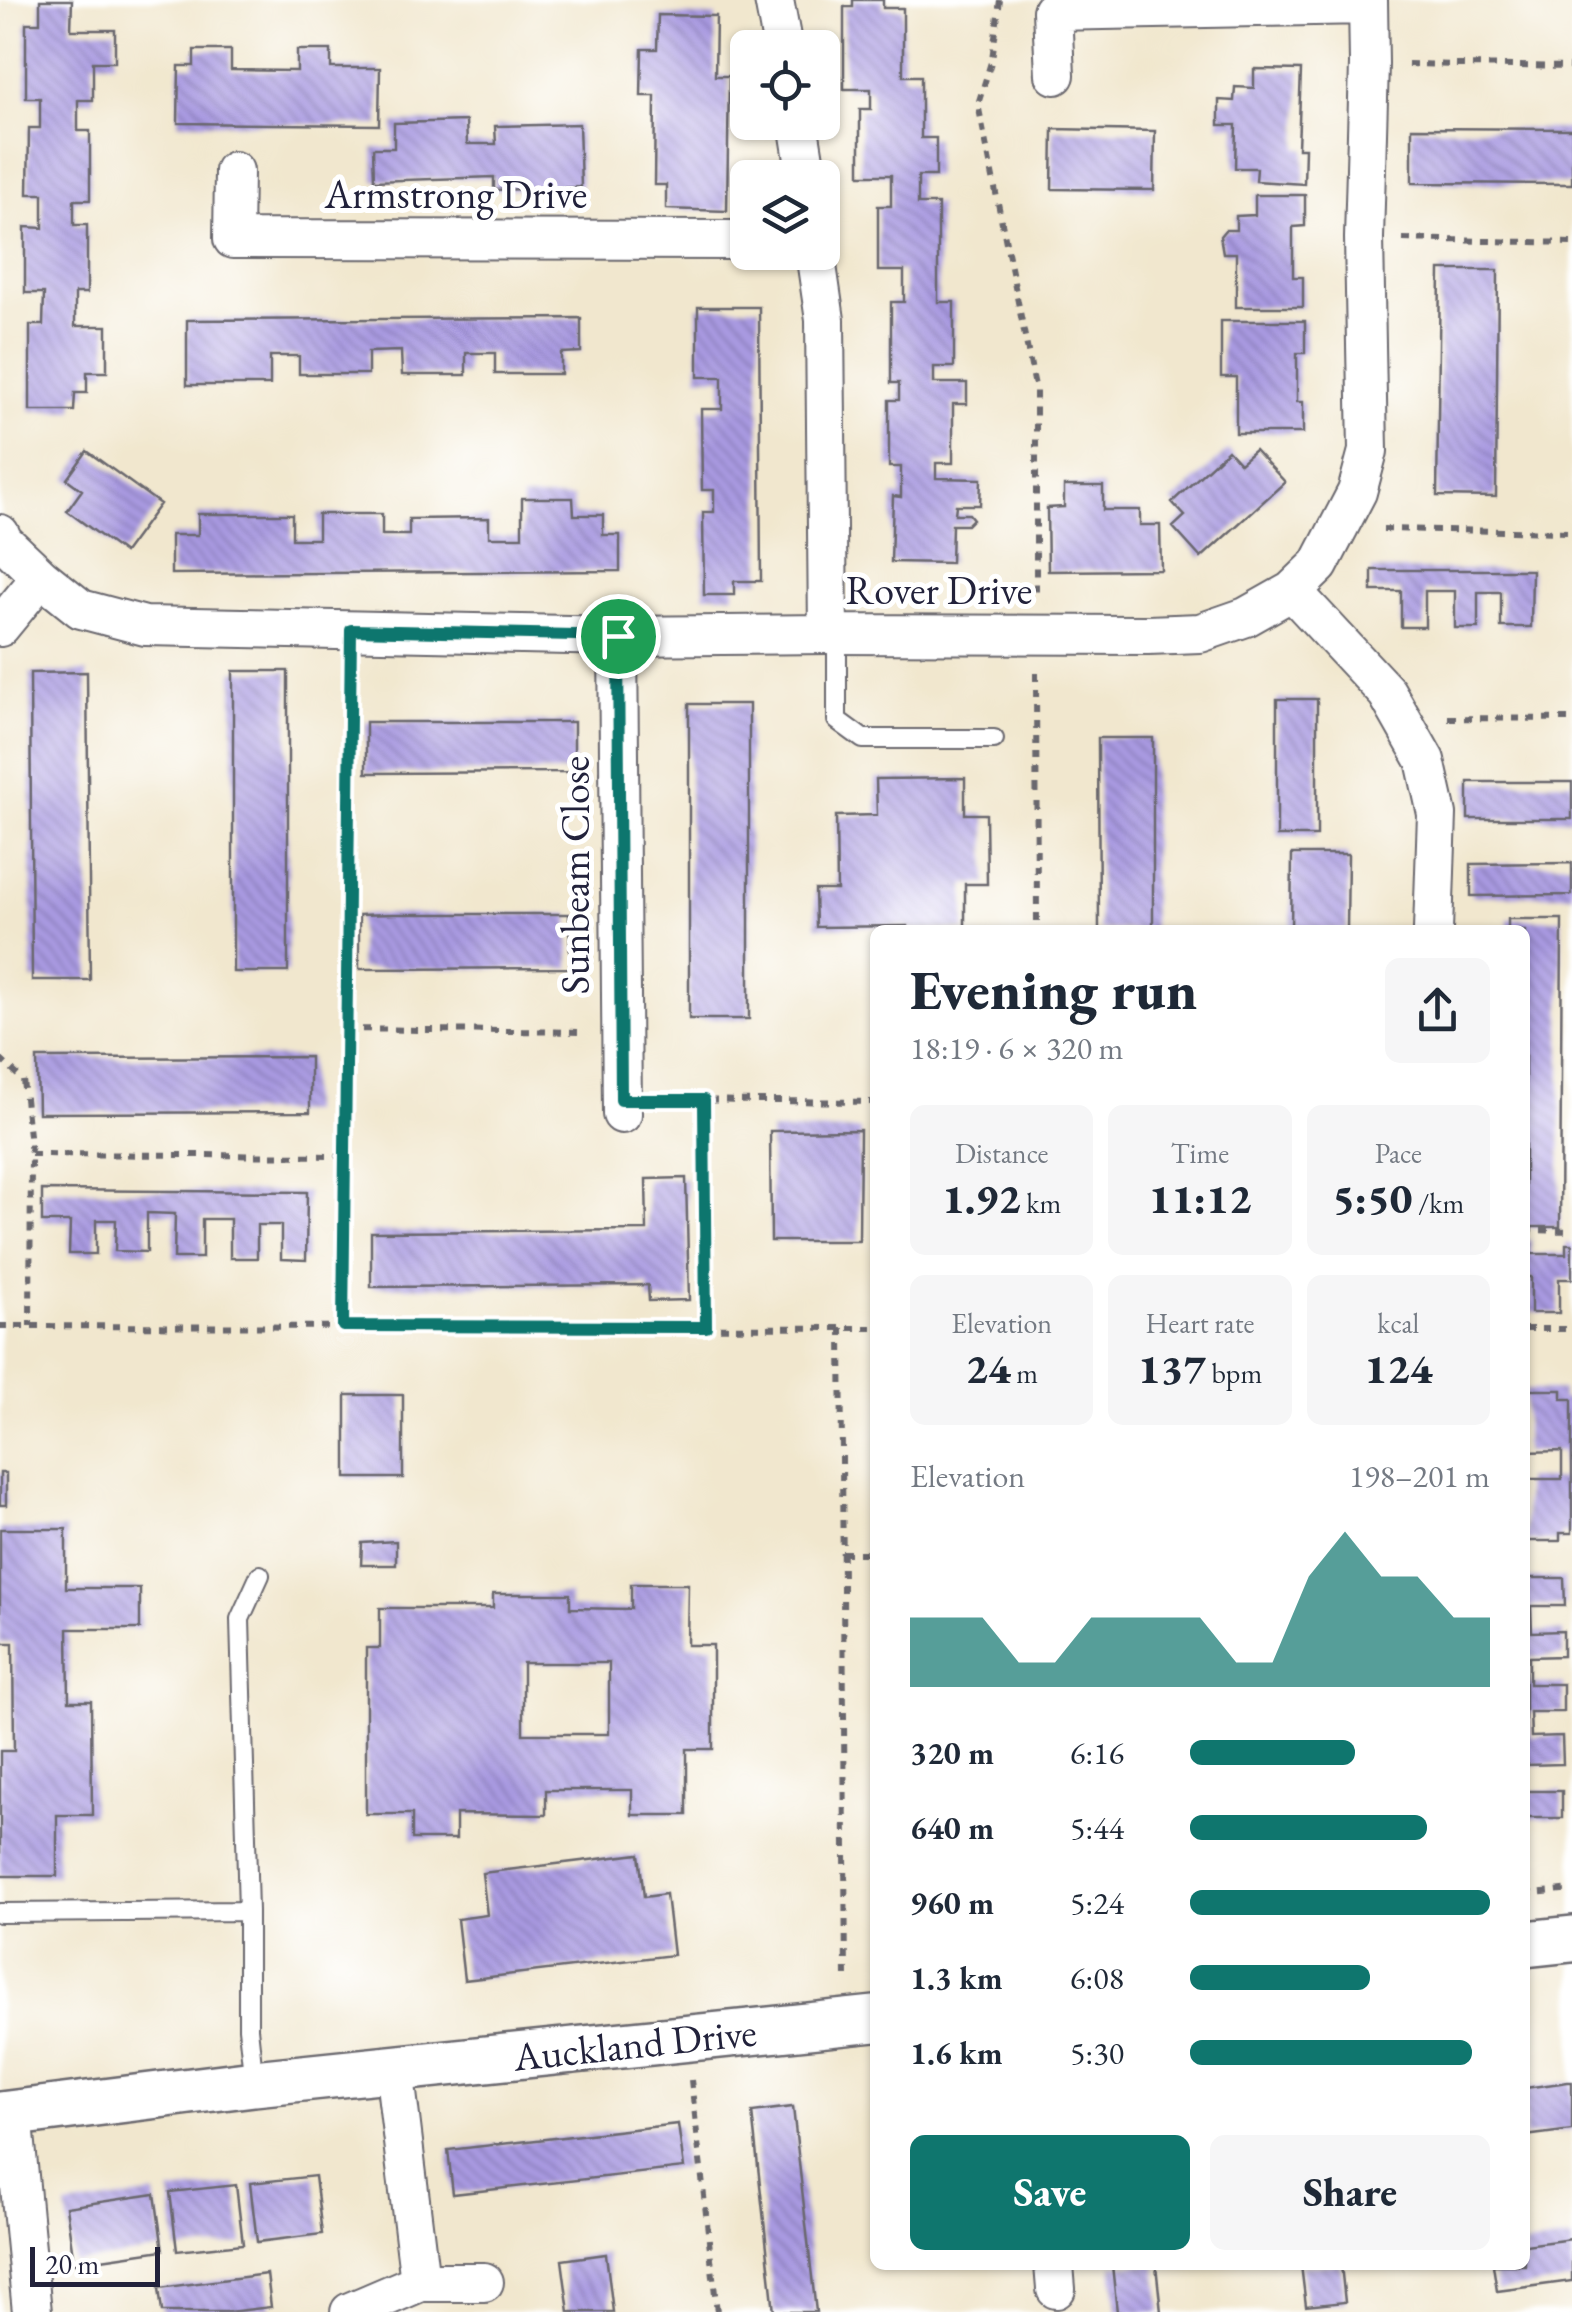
<!DOCTYPE html>
<meta charset="utf-8">
<style>
body{margin:0;font-family:"EB Garamond",serif;background:#f6f6f7;color:#1f2937;height:100vh;display:flex;flex-direction:column;font-size:38px;white-space:nowrap}
*{box-sizing:border-box;margin:0}
p{font-size:32px;color:#747a83}
.icon{flex:none;width:55px;height:55px;fill:none;stroke:currentColor;stroke-width:2;stroke-linecap:round;stroke-linejoin:round}
.map{position:relative;flex:1;overflow:hidden}
.details{position:absolute;left:870px;top:925px;width:660px;height:1345px;display:flex;flex-direction:column;background:#fff;border-radius:15px;box-shadow:0 2px 8px #0004}
.details>*{flex:none}
.tools{position:absolute;left:730px;top:30px;display:grid;gap:20px}
.tools a{display:grid;place-items:center;width:110px;height:110px;border-radius:15px;background:#fff;box-shadow:0 2px 8px #0004;font-size:50px}
.scale{position:absolute;left:30px;bottom:25px;width:130px;box-sizing:border-box;padding-left:10px;border:5px solid #22223b;border-top:0;font-size:28px;line-height:35px;white-space:nowrap;color:#22223b;-webkit-text-stroke:8px #fff;paint-order:stroke}
.pin{position:absolute;display:grid;place-items:center;width:85px;height:85px;color:#fff;margin:-42px;border:5px solid #fff;border-radius:50%;box-shadow:0 2px 10px #0007}
.round{display:grid;place-items:center;flex:none;width:105px;height:105px;border-radius:15px;background:#f6f6f7}
.headline{display:flex;align-items:center;justify-content:space-between;height:170px;padding:0 40px}
h1{font-size:55px;font-weight:800;line-height:75px}
.figures{display:grid;grid-template-columns:repeat(3,1fr);gap:15px;height:170px;padding:10px 40px}
.figures div{display:grid;align-content:center;border-radius:15px;background:#f6f6f7;text-align:center}
.figures b{font-size:42px;font-weight:800}
.figures small{font-size:28px;font-weight:400}
.figures p{font-size:28px}
.chart{height:280px;padding:20px 40px}
.chart p{display:flex;justify-content:space-between}
.chart svg{width:100%;height:180px;margin-top:10px;fill:#0f766e;opacity:.7}
.cta{display:flex;gap:20px;margin-top:auto;padding:20px 40px}
.cta a{flex:1;height:115px;border-radius:15px;background:#0f766e;color:#fff;font-size:40px;font-weight:800;line-height:115px;text-align:center}
.cta a+a{background:#f6f6f7;color:#1f2937}
ul{padding:0 40px;list-style:none;font-size:32px}
li{display:grid;grid-template-columns:160px 120px 1fr;align-items:center;height:75px}
li i{height:25px;border-radius:12px;background:#0f766e}
.map>svg:first-child{display:block}
.building{fill:url(#building-back-hatch);fill-rule:evenodd}
.lines{fill:none;stroke-linecap:round;stroke-linejoin:round}
.service-casing{stroke:#6a676e;stroke-width:22}
.minor-casing{stroke:#6a676e;stroke-width:42}
.tertiary-casing{stroke:#6a676e;stroke-width:50}
.path{stroke:#6a676e;stroke-width:6;stroke-dasharray:8 8;stroke-linecap:butt}
.service{stroke:#fff;stroke-width:18}
.minor{stroke:#fff;stroke-width:38}
.tertiary{stroke:#fff;stroke-width:45}
.route-casing{stroke:#fff;stroke-width:20}
.route{stroke:#0f766e;stroke-width:12}
.labels{text-anchor:middle;dominant-baseline:central;stroke-width:10;stroke-linejoin:round;paint-order:stroke}
.street-label{font-size:40px;fill:#22223b;stroke:#fff}
</style>
<div class="map">
<svg width="1572" height="2312" viewBox="0 0 1572 2312">
<defs>
<pattern id="building-back-hatch" width="6" height="6" patternUnits="userSpaceOnUse" patternTransform="scale(2.5)"><rect width="6" height="6" fill="#a99ae1"/><path d="M-1 5l2 2M0 0l6 6M5-1l2 2" fill="none" stroke="#897db8"/></pattern>
</defs>
<rect width="100%" height="100%" fill="#fff"/>
<filter id="ink" filterUnits="userSpaceOnUse"><feTurbulence type="fractalNoise" baseFrequency=".01" numOctaves="2"/><feDisplacementMap in="SourceGraphic" scale="20" xChannelSelector="R" yChannelSelector="G"/><feConvolveMatrix kernelMatrix="1 2 1 2 8 2 1 2 1" color-interpolation-filters="sRGB"/></filter>
<filter id="wash" filterUnits="userSpaceOnUse"><feTurbulence type="fractalNoise" baseFrequency=".0048" numOctaves="4" result="noise"/><feDisplacementMap in="SourceGraphic" scale="40" xChannelSelector="R" yChannelSelector="G"/><feGaussianBlur stdDeviation="2.25" result="paint"/><feColorMatrix in="noise" values="0 0 0 0 0 0 0 0 0 0 0 0 0 0 0 0 0 1.4 0 .05"/><feComposite in="paint" operator="in"/></filter>
<g filter="url(#wash)">
<rect width="100%" height="100%" fill="#f1e7ce"/>
<g id="blocks">
<path class="building" d="M 40,0 L 72,0 L 71,30 L 115,30 L 115,62 L 93,62 L 93,100 L 78,100 L 78,131 L 90,131 L 90,200 L 74,200 L 74,225 L 87,225 L 87,293 L 75,293 L 75,326 L 107,326 L 107,372 L 87,372 L 87,393 L 75,393 L 74,411 L 30,411 L 30,325 L 43,325 L 44,293 L 25,293 L 25,227 L 43,228 L 43,194 L 28,194 L 29,128 L 40,128 L 40,98 L 26,98 L 26,23 L 40,23 Z
M 853,0 L 883,0 L 883,8 L 903,8 L 903,76 L 921,76 L 921,138 L 936,138 L 936,176 L 918,176 L 918,204 L 938,204 L 938,302 L 954,302 L 954,367 L 934,367 L 934,383 L 967,383 L 967,404 L 953,404 L 953,463 L 936,463 L 936,478 L 981,479 L 980,505 L 956,505 L 955,514 L 969,514 L 973,519 L 967,525 L 952,525 L 951,563 L 891,562 L 893,496 L 901,497 L 901,467 L 889,467 L 889,400 L 899,400 L 899,383 L 891,383 L 891,302 L 904,302 L 904,271 L 878,271 L 878,206 L 891,206 L 891,175 L 860,175 L 860,109 L 871,109 L 871,89 L 844,89 L 844,7 L 853,7 Z
M 658,15 L 716,16 L 715,76 L 729,76 L 727,211 L 666,209 L 666,185 L 654,185 L 655,96 L 641,96 L 642,49 L 657,49 Z
M 194,50 L 231,50 L 231,70 L 297,71 L 297,50 L 331,50 L 331,68 L 380,68 L 379,125 L 178,123 L 179,66 L 194,66 Z
M 1254,69 L 1301,70 L 1298,148 L 1305,148 L 1304,184 L 1256,181 L 1257,168 L 1235,168 L 1236,125 L 1219,125 L 1219,100 L 1234,101 L 1235,87 L 1254,88 Z
M 466,121 L 467,144 L 496,144 L 495,126 L 579,124 L 581,187 L 494,190 L 494,177 L 374,181 L 373,148 L 394,148 L 394,123 Z
M 1412,128 L 1572,129 L 1572,184 L 1412,183 Z
M 1053,129 L 1155,131 L 1154,190 L 1052,189 Z
M 1255,195 L 1305,195 L 1305,226 L 1293,227 L 1293,277 L 1303,277 L 1303,307 L 1236,307 L 1236,253 L 1223,253 L 1220,236 L 1225,230 L 1236,230 L 1236,216 L 1255,215 Z
M 1440,270 L 1498,270 L 1496,497 L 1437,496 Z
M 698,307 L 759,307 L 761,581 L 734,581 L 734,595 L 704,595 L 703,512 L 714,512 L 714,490 L 702,490 L 701,409 L 722,409 L 722,377 L 698,377 Z
M 581,318 L 581,352 L 561,353 L 561,374 L 495,374 L 495,353 L 466,353 L 466,375 L 402,375 L 401,351 L 368,352 L 368,374 L 299,374 L 299,356 L 270,356 L 270,385 L 187,385 L 187,320 Z
M 1221,321 L 1305,321 L 1305,353 L 1297,353 L 1297,402 L 1303,402 L 1303,433 L 1236,433 L 1236,377 L 1221,377 Z
M 1228,450 L 1240,463 L 1255,450 L 1285,482 L 1201,558 L 1173,527 L 1185,516 L 1172,502 Z
M 87,451 L 160,504 L 124,553 L 67,511 L 82,490 L 67,479 Z
M 1064,486 L 1103,486 L 1103,510 L 1140,510 L 1140,525 L 1160,525 L 1161,570 L 1048,571 L 1047,508 L 1064,507 Z
M 522,498 L 573,498 L 574,515 L 603,515 L 603,535 L 620,535 L 620,571 L 171,574 L 171,535 L 198,535 L 198,514 L 292,514 L 292,539 L 318,539 L 318,514 L 382,514 L 382,535 L 409,535 L 409,519 L 489,518 L 489,537 L 522,537 Z
M 1372,570 L 1532,570 L 1531,627 L 1501,627 L 1501,592 L 1478,592 L 1478,628 L 1455,628 L 1455,591 L 1425,591 L 1425,627 L 1401,627 L 1401,591 L 1372,591 Z
M 233,671 L 288,671 L 288,972 L 233,972 Z
M 87,672 L 90,980 L 32,980 L 30,673 Z
M 1277,699 L 1317,699 L 1317,836 L 1277,836 Z
M 689,704 L 749,704 L 749,1019 L 689,1019 Z
M 366,722 L 574,722 L 574,772 L 366,773 Z
M 1098,738 L 1153,738 L 1153,930 L 1099,930 Z
M 965,778 L 965,814 L 986,814 L 987,884 L 965,884 L 965,930 L 907,930 L 907,926 L 816,927 L 815,890 L 837,890 L 836,816 L 877,815 L 876,779 Z
M 1468,782 L 1572,782 L 1572,819 L 1468,819 Z
M 1292,854 L 1348,854 L 1347,930 L 1291,930 Z
M 1572,863 L 1572,895 L 1471,896 L 1471,864 Z
M 394,914 L 569,914 L 570,968 L 359,969 L 359,915 Z
M 1508,919 L 1562,919 L 1560,1227 L 1525,1227 L 1525,930 L 1508,930 Z
M 310,1057 L 310,1112 L 38,1113 L 37,1058 Z
M 860,1130 L 859,1241 L 771,1241 L 770,1131 Z
M 686,1178 L 689,1300 L 649,1301 L 648,1285 L 371,1287 L 371,1232 L 647,1230 L 646,1179 Z
M 42,1190 L 307,1192 L 306,1260 L 281,1259 L 281,1225 L 257,1225 L 257,1258 L 230,1258 L 230,1219 L 202,1219 L 202,1258 L 174,1258 L 175,1214 L 147,1213 L 147,1252 L 115,1251 L 116,1220 L 96,1220 L 96,1254 L 69,1254 L 70,1222 L 42,1222 Z
M 1525,1240 L 1531,1240 L 1531,1254 L 1566,1254 L 1566,1244 L 1572,1244 L 1572,1279 L 1559,1279 L 1559,1313 L 1531,1313 L 1531,1277 L 1525,1277 Z
M 1525,1390 L 1562,1390 L 1562,1399 L 1572,1399 L 1572,1533 L 1560,1533 L 1560,1541 L 1525,1541 L 1525,1479 L 1562,1479 L 1562,1451 L 1525,1452 Z
M 346,1395 L 403,1395 L 403,1478 L 346,1478 Z
M 0,1473 L 6,1473 L 6,1505 L 0,1505 Z
M 0,1529 L 66,1529 L 66,1588 L 140,1588 L 140,1629 L 68,1629 L 69,1701 L 91,1701 L 92,1815 L 57,1815 L 57,1876 L 0,1876 L 0,1751 L 14,1751 L 13,1643 L 0,1643 Z
M 396,1541 L 396,1565 L 361,1565 L 362,1543 Z
M 1525,1578 L 1564,1578 L 1565,1606 L 1531,1606 L 1532,1632 L 1563,1631 L 1563,1656 L 1529,1657 L 1529,1684 L 1563,1684 L 1563,1712 L 1530,1712 L 1531,1737 L 1562,1736 L 1563,1764 L 1525,1765 Z
M 631,1584 L 688,1584 L 687,1645 L 713,1645 L 713,1749 L 687,1749 L 687,1815 L 632,1815 L 632,1790 L 546,1790 L 546,1815 L 456,1814 L 456,1839 L 412,1839 L 412,1814 L 366,1814 L 366,1648 L 380,1648 L 380,1608 L 493,1608 L 493,1594 L 570,1594 L 570,1608 L 631,1609 ZM 523,1663 L 609,1663 L 609,1734 L 523,1734 Z
M 1525,1791 L 1562,1791 L 1562,1818 L 1525,1818 Z
M 639,1854 L 644,1897 L 666,1894 L 673,1955 L 464,1980 L 457,1919 L 487,1915 L 482,1873 Z
M 1568,2082 L 1572,2082 L 1572,2130 L 1525,2136 L 1525,2088 Z
M 793,2107 L 798,2154 L 816,2312 L 774,2312 L 752,2112 Z
M 678,2124 L 684,2168 L 453,2194 L 448,2150 Z
M 315,2176 L 322,2234 L 257,2242 L 250,2183 Z
M 236,2185 L 243,2244 L 177,2251 L 170,2192 Z
M 155,2194 L 163,2250 L 74,2263 L 66,2207 Z
M 1572,2239 L 1572,2281 L 1497,2291 L 1493,2265 L 1525,2265 L 1525,2245 Z
M 606,2254 L 613,2312 L 569,2312 L 562,2260 Z
M 1112,2265 L 1156,2265 L 1161,2312 L 1117,2312 Z
M 1301,2265 L 1341,2265 L 1345,2302 L 1306,2306 Z
M 267,2274 L 271,2307 L 228,2312 L 162,2312 L 159,2288 Z"/>
</g>
</g>
<g filter="url(#ink)">
<use href="#blocks" fill-opacity="0" stroke="#6a676e" stroke-width="2.5"/>
<g class="lines">
<defs>
<path id="service" d="M 837,634 L 837,720 L 863,739 L 994,739
M 0,1913 L 248,1911
M 254,2083 L 248,2028 L 248,1911 L 240,1619 L 260,1575"/>
<path id="minor" d="M 774,0 L 783,48
M 1055,75 L 1052,11 L 1368,5
M 798,122 L 807,178
M 234,171 L 233,239 L 748,240
M 815,252 L 825,320 L 828,634
M 0,534 L 3,541 L 41,577 L 81,609 L 145,626 L 618,636 L 828,634 L 1148,635 L 1200,633 L 1246,617 L 1292,591 L 1319,565 L 1357,492 L 1368,451 L 1364,238 L 1369,64 L 1368,0
M 1292,591 L 1387,693 L 1425,760 L 1437,814 L 1433,930
M 0,627 L 41,577
M 618,636 L 622,1114
M 394,2068 L 420,2282
M 13,2113 L 32,2312
M 1054,2265 L 1056,2289
M 350,2312 L 420,2282 L 484,2282"/>
<path id="tertiary" d="M 1525,1944 L 1572,1939
M 0,2115 L 254,2083 L 875,2019"/>
</defs>
<use href="#service" class="service-casing"/>
<use href="#minor" class="minor-casing"/>
<use href="#tertiary" class="tertiary-casing"/>
<path class="path" d="M 1000,0 L 992,59 L 978,104 L 1036,391 L 1036,595
M 1408,64 L 1572,67
M 1403,239 L 1572,243
M 1383,529 L 1572,532
M 1036,673 L 1037,930
M 1448,718 L 1572,719
M 346,1029 L 585,1032
M 0,1059 L 23,1080 L 31,1154 L 30,1326
M 661,1100 L 875,1102
M 704,1101 L 706,1327
M 31,1154 L 345,1156
M 1525,1230 L 1572,1231
M 0,1326 L 875,1328
M 343,1326 L 350,671
M 841,1328 L 846,1981
M 1525,1329 L 1572,1329
M 842,1553 L 875,1553
M 1525,1894 L 1572,1889
M 691,2080 L 717,2312"/>
<use href="#service" class="service"/>
<use href="#minor" class="minor"/>
<use href="#tertiary" class="tertiary"/>
</g>
</g>
<g class="lines" filter="url(#ink)">
<defs>
<path id="route" d="M 351,630 L 618,636 L 621,1100 L 704,1100 L 706,1327 L 343,1326 Z"/>
</defs>
<use href="#route" class="route-casing"/>
<use href="#route" class="route"/>
</g>
<g class="labels">
<g class="street-label">
<text x="456" y="194">Armstrong Drive</text>
<text x="939" y="590">Rover Drive</text>
<text transform="translate(575 875) rotate(-90)">Sunbeam Close</text>
<text transform="translate(635 2044) rotate(-6)">Auckland Drive</text>
</g>
</g>
</svg>
<div class="tools">
<a><svg class="icon" aria-label="locate" viewBox="0 0 24 24"><circle cx="12" cy="12" r="6"/><path d="M12 2v4M12 18v4M2 12h4M18 12h4"/></svg></a>
<a><svg class="icon" aria-label="layers" viewBox="0 0 24 24"><path d="M12 4l9 5-9 5-9-5zM3 14l9 5 9-5"/></svg></a>
</div>
<div class="scale">20 m</div>
<div class="pin" style="left:618px;top:636px;background:#1e9e55"><svg class="icon" aria-label="arrive" viewBox="0 0 24 24"><path d="M6 21V4h12l-3 4 3 4H6"/></svg></div>
<section class="details">
<div class="headline"><div><h1>Evening run</h1><p>18:19 · 6 × 320 m</p></div><a class="round"><svg class="icon" aria-label="share" viewBox="0 0 24 24"><path d="M12 15V3M7 8l5-5 5 5M5 13v7h14v-7"/></svg></a></div>
<div class="figures">
<div><p>Distance</p><b>1.92<small> km</small></b></div>
<div><p>Time</p><b>11:12</b></div>
<div><p>Pace</p><b>5:50<small> /km</small></b></div>
</div>
<div class="figures">
<div><p>Elevation</p><b>24<small> m</small></b></div>
<div><p>Heart rate</p><b>137<small> bpm</small></b></div>
<div><p>kcal</p><b>124</b></div>
</div>
<div class="chart"><p><span>Elevation</span>198–201 m</p>
<svg viewBox="0 0 160 44" preserveAspectRatio="none"><path d="M0 44V27L10 27L20 27L30 38L40 38L50 27L60 27L70 27L80 27L90 38L100 38L110 17L120 6L130 17L140 17L150 27L160 27V44z"/></svg>
</div>
<ul>
<li><b>320 m</b>6:16<i style="width:55%"></i></li>
<li><b>640 m</b>5:44<i style="width:79%"></i></li>
<li><b>960 m</b>5:24<i style="width:100%"></i></li>
<li><b>1.3 km</b>6:08<i style="width:60%"></i></li>
<li><b>1.6 km</b>5:30<i style="width:94%"></i></li>
</ul>
<div class="cta"><a>Save</a><a>Share</a></div>
</section>
</div>
